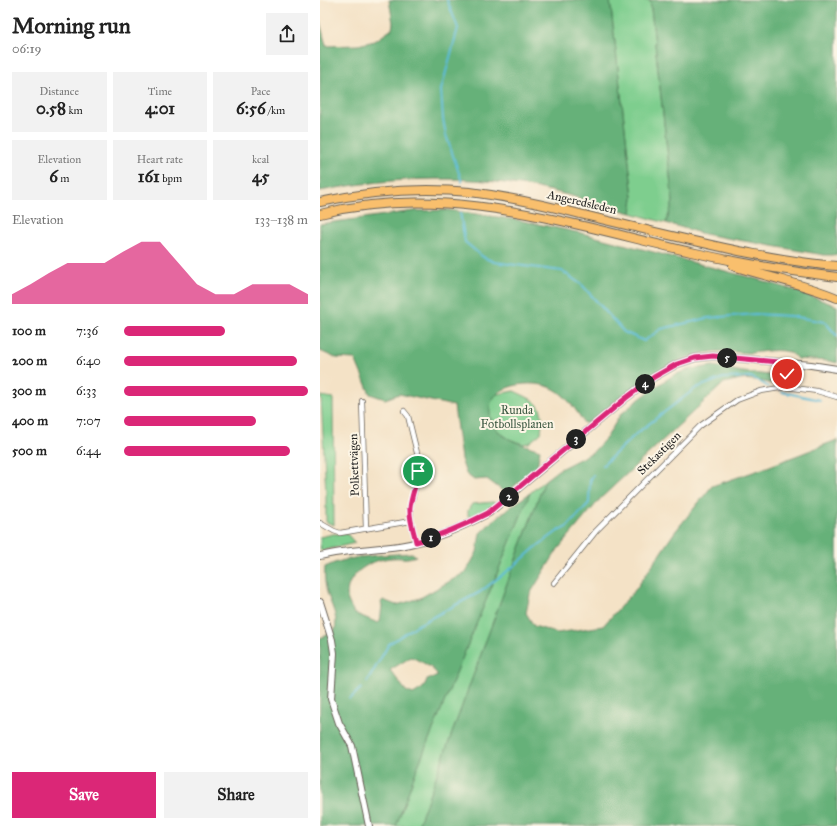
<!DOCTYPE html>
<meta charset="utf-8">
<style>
body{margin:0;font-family:"IM FELL Great Primer",serif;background:#f2f2f2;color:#222;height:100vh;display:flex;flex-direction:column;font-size:15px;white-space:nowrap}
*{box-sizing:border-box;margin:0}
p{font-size:13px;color:#767676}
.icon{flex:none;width:22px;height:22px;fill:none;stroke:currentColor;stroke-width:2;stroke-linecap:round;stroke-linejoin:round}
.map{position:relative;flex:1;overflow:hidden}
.drawer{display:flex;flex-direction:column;background:#fff;width:320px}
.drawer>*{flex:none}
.pin{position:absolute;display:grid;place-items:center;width:34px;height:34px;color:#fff;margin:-17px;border:2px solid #fff;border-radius:50%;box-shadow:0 1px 4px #0007}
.km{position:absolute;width:20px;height:20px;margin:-10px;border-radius:50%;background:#222;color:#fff;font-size:11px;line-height:20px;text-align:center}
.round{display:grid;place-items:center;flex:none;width:42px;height:42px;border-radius:0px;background:#f2f2f2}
.headline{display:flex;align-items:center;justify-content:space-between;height:68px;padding:0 12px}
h1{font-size:22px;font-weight:700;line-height:30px}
.figures{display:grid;grid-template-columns:repeat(3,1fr);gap:6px;height:68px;padding:4px 12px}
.figures div{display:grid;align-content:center;border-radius:0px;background:#f2f2f2;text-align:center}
.figures b{font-size:17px;font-weight:700}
.figures small{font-size:11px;font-weight:400}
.figures p{font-size:11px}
.chart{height:112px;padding:8px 12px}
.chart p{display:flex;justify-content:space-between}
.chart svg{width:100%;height:72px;margin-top:4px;fill:#db2777;opacity:.7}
.button{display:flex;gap:8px;margin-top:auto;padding:8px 12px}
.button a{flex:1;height:46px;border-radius:0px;background:#db2777;color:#fff;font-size:16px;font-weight:700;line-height:46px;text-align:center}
.button a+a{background:#f2f2f2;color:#222}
ul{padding:0 12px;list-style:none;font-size:13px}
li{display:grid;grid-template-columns:64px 48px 1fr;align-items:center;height:30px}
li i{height:10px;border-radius:5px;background:#db2777}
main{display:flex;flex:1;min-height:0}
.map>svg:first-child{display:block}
.green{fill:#7ece8e;stroke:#4d7555}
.forest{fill:#66b179;stroke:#41664a;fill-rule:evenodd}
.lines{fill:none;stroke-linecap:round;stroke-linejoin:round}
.stream{stroke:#5bbcd9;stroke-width:2}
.minor-casing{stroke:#686158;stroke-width:6}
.tertiary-casing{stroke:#686158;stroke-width:8}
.trunk-casing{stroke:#686158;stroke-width:10}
.minor{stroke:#fff;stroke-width:4.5}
.tertiary{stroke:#fff;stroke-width:6}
.trunk{stroke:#f9bf6d;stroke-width:8}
.route-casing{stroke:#fff;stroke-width:8}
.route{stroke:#db2777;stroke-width:5}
.labels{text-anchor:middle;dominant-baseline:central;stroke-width:4;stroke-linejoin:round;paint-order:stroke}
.street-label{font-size:12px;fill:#1c1c1c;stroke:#fcf5e5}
.park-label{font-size:12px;fill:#3e5a44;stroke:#fcf5e5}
</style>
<main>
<section class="drawer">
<div class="headline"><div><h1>Morning run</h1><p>06:19</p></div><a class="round"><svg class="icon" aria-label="share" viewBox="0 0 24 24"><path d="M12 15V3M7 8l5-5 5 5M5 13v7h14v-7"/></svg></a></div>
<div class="figures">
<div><p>Distance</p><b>0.58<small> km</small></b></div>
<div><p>Time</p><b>4:01</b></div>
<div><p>Pace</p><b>6:56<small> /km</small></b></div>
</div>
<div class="figures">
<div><p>Elevation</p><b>6<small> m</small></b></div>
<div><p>Heart rate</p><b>161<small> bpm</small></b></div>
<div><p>kcal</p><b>45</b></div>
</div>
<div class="chart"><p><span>Elevation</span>133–138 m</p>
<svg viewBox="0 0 160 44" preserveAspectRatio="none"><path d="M0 44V38L10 32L20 25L30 19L40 19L50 19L60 12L70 6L80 6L90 19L100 32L110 38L120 38L130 32L140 32L150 32L160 38V44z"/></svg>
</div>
<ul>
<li><b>100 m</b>7:36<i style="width:55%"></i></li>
<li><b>200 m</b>6:40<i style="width:94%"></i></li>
<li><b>300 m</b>6:33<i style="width:100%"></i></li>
<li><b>400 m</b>7:07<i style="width:72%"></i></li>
<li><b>500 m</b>6:44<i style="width:90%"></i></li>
</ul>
<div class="button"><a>Save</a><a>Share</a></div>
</section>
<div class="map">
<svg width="517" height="826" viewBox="0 0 517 826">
<rect width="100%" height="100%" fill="#fcf5e5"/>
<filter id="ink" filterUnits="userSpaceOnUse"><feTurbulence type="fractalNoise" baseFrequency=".025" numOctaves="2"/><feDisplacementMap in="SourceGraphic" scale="8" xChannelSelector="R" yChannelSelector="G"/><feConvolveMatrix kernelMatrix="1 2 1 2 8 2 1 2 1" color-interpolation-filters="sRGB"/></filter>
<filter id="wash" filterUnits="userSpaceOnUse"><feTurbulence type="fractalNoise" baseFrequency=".012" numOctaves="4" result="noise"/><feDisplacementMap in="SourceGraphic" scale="16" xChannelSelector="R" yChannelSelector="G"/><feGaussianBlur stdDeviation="0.9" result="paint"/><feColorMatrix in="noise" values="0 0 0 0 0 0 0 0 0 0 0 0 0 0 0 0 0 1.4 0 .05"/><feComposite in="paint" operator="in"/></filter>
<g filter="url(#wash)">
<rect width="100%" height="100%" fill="#f4e2c6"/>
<path class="green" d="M 290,0 L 330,0 L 353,202 L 346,223 L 311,213 L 313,197 Z
M 194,391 C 218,402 225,404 221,433 L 209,443 L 203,444 L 189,439 L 178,431 L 170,419 L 169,406 L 170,402 L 175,395 L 178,394 Z
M 1,396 L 13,398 L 14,525 L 6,522 L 6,494 Z
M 225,480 L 98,826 L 76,826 L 96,771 L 210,493 Z
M 173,502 L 175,503 C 169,509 157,519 148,516 L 148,510 L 152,504 Z
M 13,534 L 27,534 L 35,543 L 1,551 L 0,537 Z"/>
<path class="forest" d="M 69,0 L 290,0 L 313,197 L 311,213 C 285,206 258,197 232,191 C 155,174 76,176 0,191 L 0,22 L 6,46 L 38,45 L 55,41 L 72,29 L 73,23 Z
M 330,0 L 517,0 L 517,255 L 504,255 L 384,234 L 346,223 L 353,202 Z
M 128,210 L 198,220 L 261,233 L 440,280 L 477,291 L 517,306 L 517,363 L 509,361 L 477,359 C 475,357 473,354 470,353 C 461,348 441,352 431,353 C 422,353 412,351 403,351 C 350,352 308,392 268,423 L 264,423 C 257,411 246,395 234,389 C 214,378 166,384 170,413 C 171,420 174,427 179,432 C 190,442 206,445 220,450 L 217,467 L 191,489 L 183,491 L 167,479 L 154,480 L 146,474 L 141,459 L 134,406 L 79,394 L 65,399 L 50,394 L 35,359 L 16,358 L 0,351 L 0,224 L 94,211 Z
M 393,366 L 423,372 L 458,376 L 460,379 L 458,383 L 454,384 L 435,380 L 420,379 L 404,383 L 281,498 L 238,549 L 210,594 L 206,613 L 214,626 L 237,633 L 283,626 L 316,589 L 354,533 L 392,486 L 442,469 L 517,440 L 517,826 L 98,826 L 225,480 L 238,470 L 273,452 L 287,437 L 300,415 L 318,400 L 340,384 L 354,375 L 367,370 Z
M 210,493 L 96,771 L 76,826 L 0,826 L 0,638 L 14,632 C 19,619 13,610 9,598 C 5,589 4,577 5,567 C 27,555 67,555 92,553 L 96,556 C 84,560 83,557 72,558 C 52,559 26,573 27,596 C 27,601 32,608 34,613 L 58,623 L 60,621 L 62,606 L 61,602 L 63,600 L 76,605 L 84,603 L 100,598 L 146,572 L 157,552 L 160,533 L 177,517 ZM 91,657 C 100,661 114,667 118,676 L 107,680 L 103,688 L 93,694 L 86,691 L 70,670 Z"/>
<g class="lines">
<path class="stream" d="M 127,0 L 138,28 L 121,90 L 123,119 L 126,135 L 142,182
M 140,212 L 145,242 L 163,257 L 174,262 L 242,271 L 262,285 L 304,332 L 324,341 L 341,329 L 388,318 L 435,314 L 471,316 L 505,322 L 517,336
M 462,392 L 500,400
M 283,465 L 317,433 L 376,388 L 403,378 L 431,377 L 449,387
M 47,682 L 69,644 L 96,626 L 160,592 L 199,562 L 216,547 L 238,531 L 247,527 L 269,503 L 270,481 L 273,475
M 30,699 L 41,688"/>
</g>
</g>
<g filter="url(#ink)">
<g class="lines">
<defs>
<path id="minor" d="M 466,387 L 497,391 L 517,397
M 42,401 L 46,529
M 84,411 L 88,416 L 98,457 L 97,481 L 90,507 L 91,521 L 96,542
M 0,523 L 14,531 L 20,533 L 91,521
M 234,583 L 276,531 L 380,426 L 417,400 L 441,391 L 466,387 L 468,363"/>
<path id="tertiary" d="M 0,556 C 26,549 53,550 79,546 C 111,541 140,528 169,513 L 306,398 L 334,377 L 357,364 L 375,358 L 393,356 L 491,365 L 517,369
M 0,602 L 12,640 L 14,653 L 11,699 L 19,723 L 32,746 L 49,826"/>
<path id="trunk" d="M 0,202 C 50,191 99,187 150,192 C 190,197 230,206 268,216 C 318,228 368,240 419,251 C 451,257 484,264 517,266
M 0,214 C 126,182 249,224 371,252 C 419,263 468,271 517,277
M 413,266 C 447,277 484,284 517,298"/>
</defs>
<use href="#minor" class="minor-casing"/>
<use href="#tertiary" class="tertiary-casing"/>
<use href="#trunk" class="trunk-casing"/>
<use href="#minor" class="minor"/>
<use href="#tertiary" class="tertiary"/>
<use href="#trunk" class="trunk"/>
</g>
</g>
<g class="lines" filter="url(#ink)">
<defs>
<path id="route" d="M 98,471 C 97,484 91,496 90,508 C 89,520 94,531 96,542 C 122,535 145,525 168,513 L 306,398 L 334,377 L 357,364 L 375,358 L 393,356 L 468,363 L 467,374"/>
</defs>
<use href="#route" class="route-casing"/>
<use href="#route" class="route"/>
</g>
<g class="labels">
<g class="street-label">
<text transform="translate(262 202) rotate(13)">Angeredsleden</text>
<text transform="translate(339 453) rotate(-45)">Stekastigen</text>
<text transform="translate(34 465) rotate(-92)">Polkettvägen</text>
</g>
<g class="park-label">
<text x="197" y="410">Runda<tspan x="197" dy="14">Fotbollsplanen</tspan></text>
</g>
</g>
</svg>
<div class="pin" style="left:98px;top:471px;background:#1e9e55"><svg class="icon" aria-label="arrive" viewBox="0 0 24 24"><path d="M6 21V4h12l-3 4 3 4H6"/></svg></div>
<div class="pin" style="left:467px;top:374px;background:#d93025"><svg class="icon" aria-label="check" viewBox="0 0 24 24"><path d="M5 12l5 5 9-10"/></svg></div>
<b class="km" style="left:111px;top:538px">1</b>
<b class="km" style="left:189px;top:497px">2</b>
<b class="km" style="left:256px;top:439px">3</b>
<b class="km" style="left:325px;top:384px">4</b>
<b class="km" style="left:407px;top:358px">5</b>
</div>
</main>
